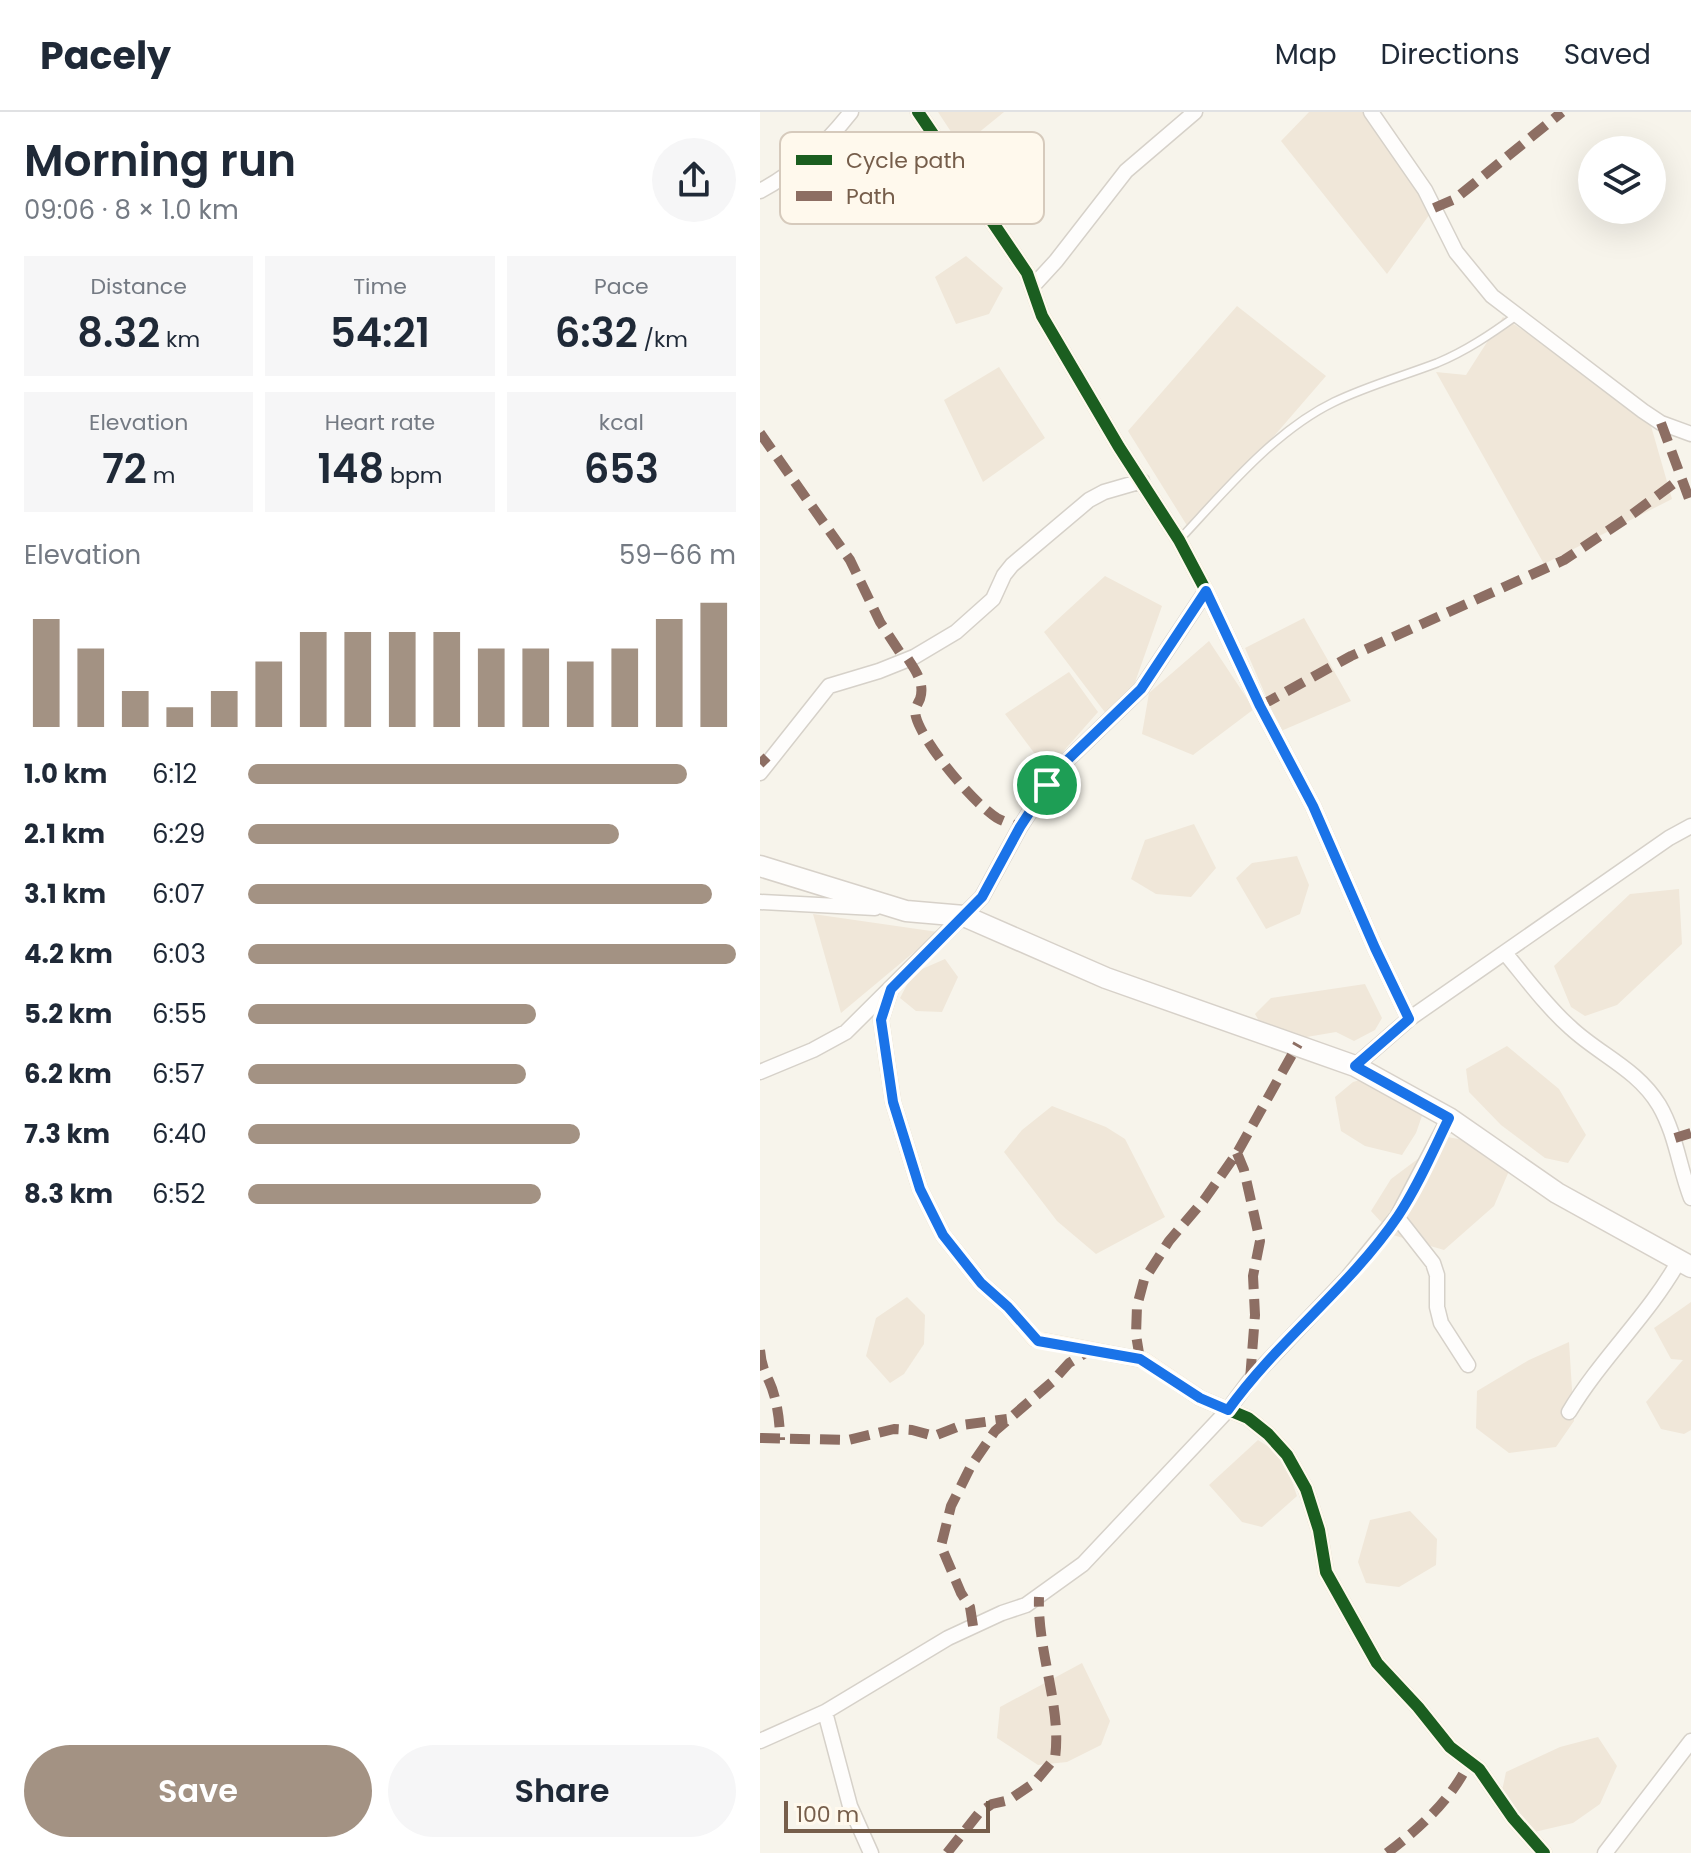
<!DOCTYPE html>
<meta charset="utf-8">
<style>
body{margin:0;font-family:Poppins,sans-serif;background:#f6f6f7;color:#1f2937;height:100vh;display:flex;flex-direction:column;font-size:30px;white-space:nowrap}
*{box-sizing:border-box;margin:0}
p{font-size:26px;color:#747a83}
.icon{flex:none;width:44px;height:44px;fill:none;stroke:currentColor;stroke-width:2;stroke-linecap:round;stroke-linejoin:round}
.map{position:relative;flex:1;overflow:hidden}
.details{display:flex;flex-direction:column;background:#fff;width:760px}
.details>*{flex:none}
.tools{position:absolute;left:818px;top:24px;display:grid;gap:16px}
.tools a{display:grid;place-items:center;width:88px;height:88px;border-radius:50%;background:#fff;box-shadow:0 8px 32px #0002;font-size:40px}
.scale{position:absolute;left:24px;bottom:20px;width:206px;box-sizing:border-box;padding-left:8px;border:4px solid #765e4b;border-top:0;font-size:22px;line-height:28px;white-space:nowrap;color:#765e4b;-webkit-text-stroke:6px #fff9ed;paint-order:stroke}
.pin{position:absolute;display:grid;place-items:center;width:68px;height:68px;color:#fff;margin:-34px;border:4px solid #fff;border-radius:50%;box-shadow:0 2px 8px #0007}
.round{display:grid;place-items:center;flex:none;width:84px;height:84px;border-radius:42px;background:#f6f6f7}
.summary{display:flex;align-items:center;justify-content:space-between;height:136px;padding:0 24px}
h1{font-size:44px;font-weight:600;line-height:60px}
.stats{display:grid;grid-template-columns:repeat(3,1fr);gap:12px;height:136px;padding:8px 24px}
.stats div{display:grid;align-content:center;border-radius:0px;background:#f6f6f7;text-align:center}
.stats b{font-size:40px;font-weight:600}
.stats small{font-size:22px;font-weight:400}
.stats p{font-size:22px}
.chart{height:224px;padding:16px 24px}
.chart p{display:flex;justify-content:space-between}
.chart svg{width:100%;height:144px;margin-top:8px;stroke:#a39283;stroke-width:6}
.cta{display:flex;gap:16px;margin-top:auto;padding:16px 24px}
.cta a{flex:1;height:92px;border-radius:48px;background:#a39283;color:#fff;font-size:32px;font-weight:600;line-height:92px;text-align:center}
.cta a+a{background:#f6f6f7;color:#1f2937}
ul{padding:0 24px;list-style:none;font-size:26px}
li{display:grid;grid-template-columns:128px 96px 1fr;align-items:center;height:60px}
li i{height:20px;border-radius:10px;background:#a39283}
header{display:flex;align-items:center;gap:48px;box-sizing:border-box;height:112px;padding:0 40px;background:#fff;border-bottom:2px solid #e0e1e3}
header strong{font-size:38px}
nav{display:flex;gap:44px;margin-inline-start:auto;font-size:28px}
main{display:flex;flex:1;min-height:0}
.map>svg:first-child{display:block}
.residential{fill:#f0e7d9}
.lines{fill:none;stroke-linecap:round;stroke-linejoin:round}
.lane-casing{stroke:#d6d1c9;stroke-width:10}
.street-casing{stroke:#d6d1c9;stroke-width:17}
.secondary-casing{stroke:#d7d1c9;stroke-width:23}
.lane{stroke:#fefdfc;stroke-width:7}
.street{stroke:#fefdfc;stroke-width:14}
.secondary{stroke:#fefdfc;stroke-width:20}
.quiet{stroke:#8d6e63;stroke-width:10;stroke-dasharray:20 10;stroke-linecap:butt}
.cycleway-casing{stroke:#fff9ed;stroke-width:17}
.cycleway{stroke:#1b5e20;stroke-width:12}
.route-casing{stroke:#fff;stroke-width:16}
.route{stroke:#1a73e8;stroke-width:10}
.key{fill:#fff9ed;stroke:#d6cabc;stroke-width:2}
.key-label{font-size:22px;fill:#765e4b}
</style>
<header>
<strong>Pacely</strong>
<nav><a>Map</a><a>Directions</a><a>Saved</a></nav>
</header>
<main>
<section class="details">
<div class="summary"><div><h1>Morning run</h1><p>09:06 · 8 × 1.0 km</p></div><a class="round"><svg class="icon" aria-label="share" viewBox="0 0 24 24"><path d="M12 15V3M7 8l5-5 5 5M5 13v7h14v-7"/></svg></a></div>
<div class="stats">
<div><p>Distance</p><b>8.32<small> km</small></b></div>
<div><p>Time</p><b>54:21</b></div>
<div><p>Pace</p><b>6:32<small> /km</small></b></div>
</div>
<div class="stats">
<div><p>Elevation</p><b>72<small> m</small></b></div>
<div><p>Heart rate</p><b>148<small> bpm</small></b></div>
<div><p>kcal</p><b>653</b></div>
</div>
<div class="chart"><p><span>Elevation</span>59–66 m</p>
<svg viewBox="0 0 160 44" preserveAspectRatio="none"><path d="M5 44V11M15 44V20M25 44V33M35 44V38M45 44V33M55 44V24M65 44V15M75 44V15M85 44V15M95 44V15M105 44V20M115 44V20M125 44V24M135 44V20M145 44V11M155 44V6"/></svg>
</div>
<ul>
<li><b>1.0 km</b>6:12<i style="width:90%"></i></li>
<li><b>2.1 km</b>6:29<i style="width:76%"></i></li>
<li><b>3.1 km</b>6:07<i style="width:95%"></i></li>
<li><b>4.2 km</b>6:03<i style="width:100%"></i></li>
<li><b>5.2 km</b>6:55<i style="width:59%"></i></li>
<li><b>6.2 km</b>6:57<i style="width:57%"></i></li>
<li><b>7.3 km</b>6:40<i style="width:68%"></i></li>
<li><b>8.3 km</b>6:52<i style="width:60%"></i></li>
</ul>
<div class="cta"><a>Save</a><a>Share</a></div>
</section>
<div class="map">
<svg width="931" height="1741" viewBox="0 0 931 1741">
<rect width="100%" height="100%" fill="#f7f4eb"/>
<path class="residential" d="M 178,0 L 244,0 L 201,35 Z
M 549,0 L 613,0 L 677,92 L 627,162 L 521,29 Z
M 206,144 L 243,176 L 229,202 L 196,212 L 175,165 Z
M 477,194 L 566,264 L 431,420 L 368,319 Z
M 743,205 L 868,288 L 889,307 L 912,387 L 784,452 L 676,260 L 706,263 Z
M 239,255 L 285,326 L 223,370 L 184,288 Z
M 345,464 L 402,494 L 373,576 L 347,603 L 284,520 Z
M 544,506 L 591,589 L 521,619 L 485,536 Z
M 449,529 L 494,597 L 433,643 L 382,622 L 389,581 Z
M 309,560 L 338,600 L 287,658 L 245,602 Z
M 434,712 L 456,756 L 431,785 L 396,782 L 371,767 L 385,728 Z
M 537,744 L 549,773 L 540,802 L 506,817 L 476,766 L 492,751 Z
M 919,777 L 922,832 L 857,893 L 825,904 L 811,895 L 794,854 L 870,782 Z
M 53,802 L 178,820 L 81,901 Z
M 185,847 L 198,865 L 182,900 L 156,899 L 140,886 L 153,861 Z
M 605,872 L 622,906 L 615,918 L 594,929 L 576,920 L 529,928 L 502,914 L 495,902 L 511,886 Z
M 747,934 L 799,977 L 826,1023 L 808,1051 L 785,1046 L 741,1013 L 709,980 L 706,957 Z
M 607,966 L 664,998 L 656,1021 L 642,1043 L 605,1034 L 581,1019 L 575,985 L 593,970 Z
M 292,994 L 346,1015 L 365,1027 L 405,1105 L 336,1142 L 297,1109 L 244,1040 L 262,1018 Z
M 687,1025 L 728,1032 L 749,1059 L 734,1094 L 684,1138 L 633,1123 L 611,1099 L 631,1067 Z
M 147,1185 L 165,1203 L 164,1232 L 144,1262 L 130,1271 L 106,1244 L 116,1206 Z
M 931,1190 L 931,1318 L 924,1322 L 901,1317 L 886,1290 L 923,1248 L 911,1247 L 894,1216 Z
M 809,1230 L 814,1309 L 796,1335 L 749,1341 L 716,1316 L 717,1279 L 769,1248 Z
M 498,1328 L 512,1337 L 527,1355 L 537,1384 L 502,1415 L 482,1410 L 449,1373 Z
M 650,1399 L 677,1427 L 676,1453 L 639,1475 L 606,1471 L 598,1450 L 610,1408 Z
M 322,1551 L 350,1609 L 341,1633 L 307,1650 L 278,1653 L 237,1626 L 240,1595 Z
M 838,1625 L 857,1654 L 840,1692 L 813,1711 L 770,1721 L 740,1688 L 746,1660 L 800,1635 Z"/>
<g class="lines">
<defs>
<path id="lane" d="M 419,428 C 464,380 514,319 574,290 C 607,274 643,264 677,251 C 706,239 731,222 756,204"/>
<path id="street" d="M 158,0 L 267,161 L 282,204 L 359,335 L 419,428 L 446,479 L 500,594 L 553,694 L 615,836 L 649,907
M 611,0 L 665,78 L 696,140 L 732,184 L 883,299 L 901,311 L 931,322
M 0,79 C 36,60 66,32 91,0
M 273,174 L 296,149 L 366,59 L 435,0
M 0,661 L 69,574 L 119,559 L 154,545 L 196,520 L 233,487 L 244,463 L 252,453 L 329,388 L 344,380 L 382,369
M 0,790 L 115,796
M 745,841 C 766,866 786,894 811,916 C 840,943 877,957 899,993 C 916,1022 919,1055 931,1086
M 131,877 L 121,908 L 133,990 L 160,1077 L 183,1123 L 221,1171 L 248,1195 L 275,1227 L 384,1248 L 440,1286 L 488,1306 L 508,1322 L 527,1343 L 546,1377 L 559,1418 L 566,1460 L 617,1551 L 658,1595 L 690,1635 L 719,1657 L 753,1706 L 784,1741
M 595,954 L 649,907 L 909,726 L 931,714
M 0,960 L 53,938 L 86,920 L 222,785 L 260,715 L 297,658 L 381,577 L 446,479
M 637,1105 L 673,1151 L 677,1163 L 677,1195 L 681,1211 L 708,1253
M 809,1300 C 842,1245 889,1203 920,1147
M 65,1600 L 90,1694 L 111,1741
M 0,1629 L 65,1600 L 188,1526 L 242,1501 L 266,1493 L 323,1452 L 468,1298 L 490,1268 L 588,1165 L 637,1105 L 689,1006
M 845,1741 L 931,1629"/>
<path id="secondary" d="M 0,754 L 146,799 L 204,804 L 346,866 L 595,954 L 689,1006 L 797,1081 L 931,1155"/>
</defs>
<use href="#lane" class="lane-casing"/>
<use href="#street" class="street-casing"/>
<use href="#secondary" class="secondary-casing"/>
<use href="#lane" class="lane"/>
<use href="#street" class="street"/>
<use href="#secondary" class="secondary"/>
<path class="quiet" d="M 674,96 L 695,87 L 711,74 L 802,0
M 901,311 L 931,392
M 0,321 L 90,448 L 120,510 L 145,548
M 148,547 C 156,559 165,572 160,587 C 157,593 154,598 156,605 C 163,631 213,691 237,706 C 244,710 252,712 260,715
M 500,594 L 591,544 L 804,448 L 867,406 L 920,367
M 0,645 L 7,652
M 915,1026 L 931,1021
M 477,1041 L 484,1058 L 500,1129 L 493,1164 L 495,1203 L 490,1268
M 0,1238 C 1,1251 4,1259 9,1269 C 17,1286 20,1310 20,1328
M 380,1247 L 376,1223 L 377,1194 L 384,1168 L 409,1129 L 444,1088 L 477,1041 L 538,932
M 0,1326 L 88,1328 L 134,1317 L 152,1318 L 174,1324 L 202,1313 L 247,1307
M 213,1514 L 210,1495 L 201,1481 L 181,1434 L 191,1394 L 211,1354 L 235,1319 L 292,1270 L 309,1251 L 330,1238
M 187,1741 L 219,1701 L 232,1692 L 249,1688 L 274,1671 L 295,1646 C 302,1595 277,1539 279,1485
M 627,1741 C 661,1715 691,1688 710,1649"/>
<defs>
<path id="cycleway" d="M 158,0 L 267,161 L 282,204 L 359,335 L 419,428 L 446,479 L 500,594 L 553,694 L 615,836 L 649,907
M 131,877 L 121,908 L 133,990 L 160,1077 L 183,1123 L 221,1171 L 248,1195 L 275,1227 L 384,1248 L 440,1286 L 488,1306 L 508,1322 L 527,1343 L 546,1377 L 559,1418 L 566,1460 L 617,1551 L 658,1595 L 690,1635 L 719,1657 L 753,1706 L 784,1741"/>
</defs>
<use href="#cycleway" class="cycleway-casing"/>
<use href="#cycleway" class="cycleway"/>
</g>
<g class="lines">
<defs>
<path id="route" d="M 446,479 L 500,594 L 553,694 L 615,836 L 649,907 L 595,954 L 689,1006 C 673,1039 658,1074 638,1104 C 589,1176 518,1228 468,1298 L 440,1286 L 380,1247 L 278,1229 L 248,1195 L 221,1171 L 183,1123 L 160,1077 L 133,990 L 121,908 L 131,877 L 222,785 L 260,715 L 297,658 L 381,577 Z"/>
</defs>
<use href="#route" class="route-casing"/>
<use href="#route" class="route"/>
</g>
<rect x="20" y="20" width="264" height="92" rx="12" class="key"/>
<rect x="36" y="43" width="36" height="10" fill="#1b5e20"/>
<rect x="36" y="79" width="36" height="10" fill="#8d6e63"/>
<g class="key-label">
<text x="86" y="56">Cycle path</text>
<text x="86" y="92">Path</text>
</g>
</svg>
<div class="tools">
<a><svg class="icon" aria-label="layers" viewBox="0 0 24 24"><path d="M12 4l9 5-9 5-9-5zM3 14l9 5 9-5"/></svg></a>
</div>
<div class="scale">100 m</div>
<div class="pin" style="left:287px;top:673px;background:#1e9e55"><svg class="icon" aria-label="arrive" viewBox="0 0 24 24"><path d="M6 21V4h12l-3 4 3 4H6"/></svg></div>
</div>
</main>
